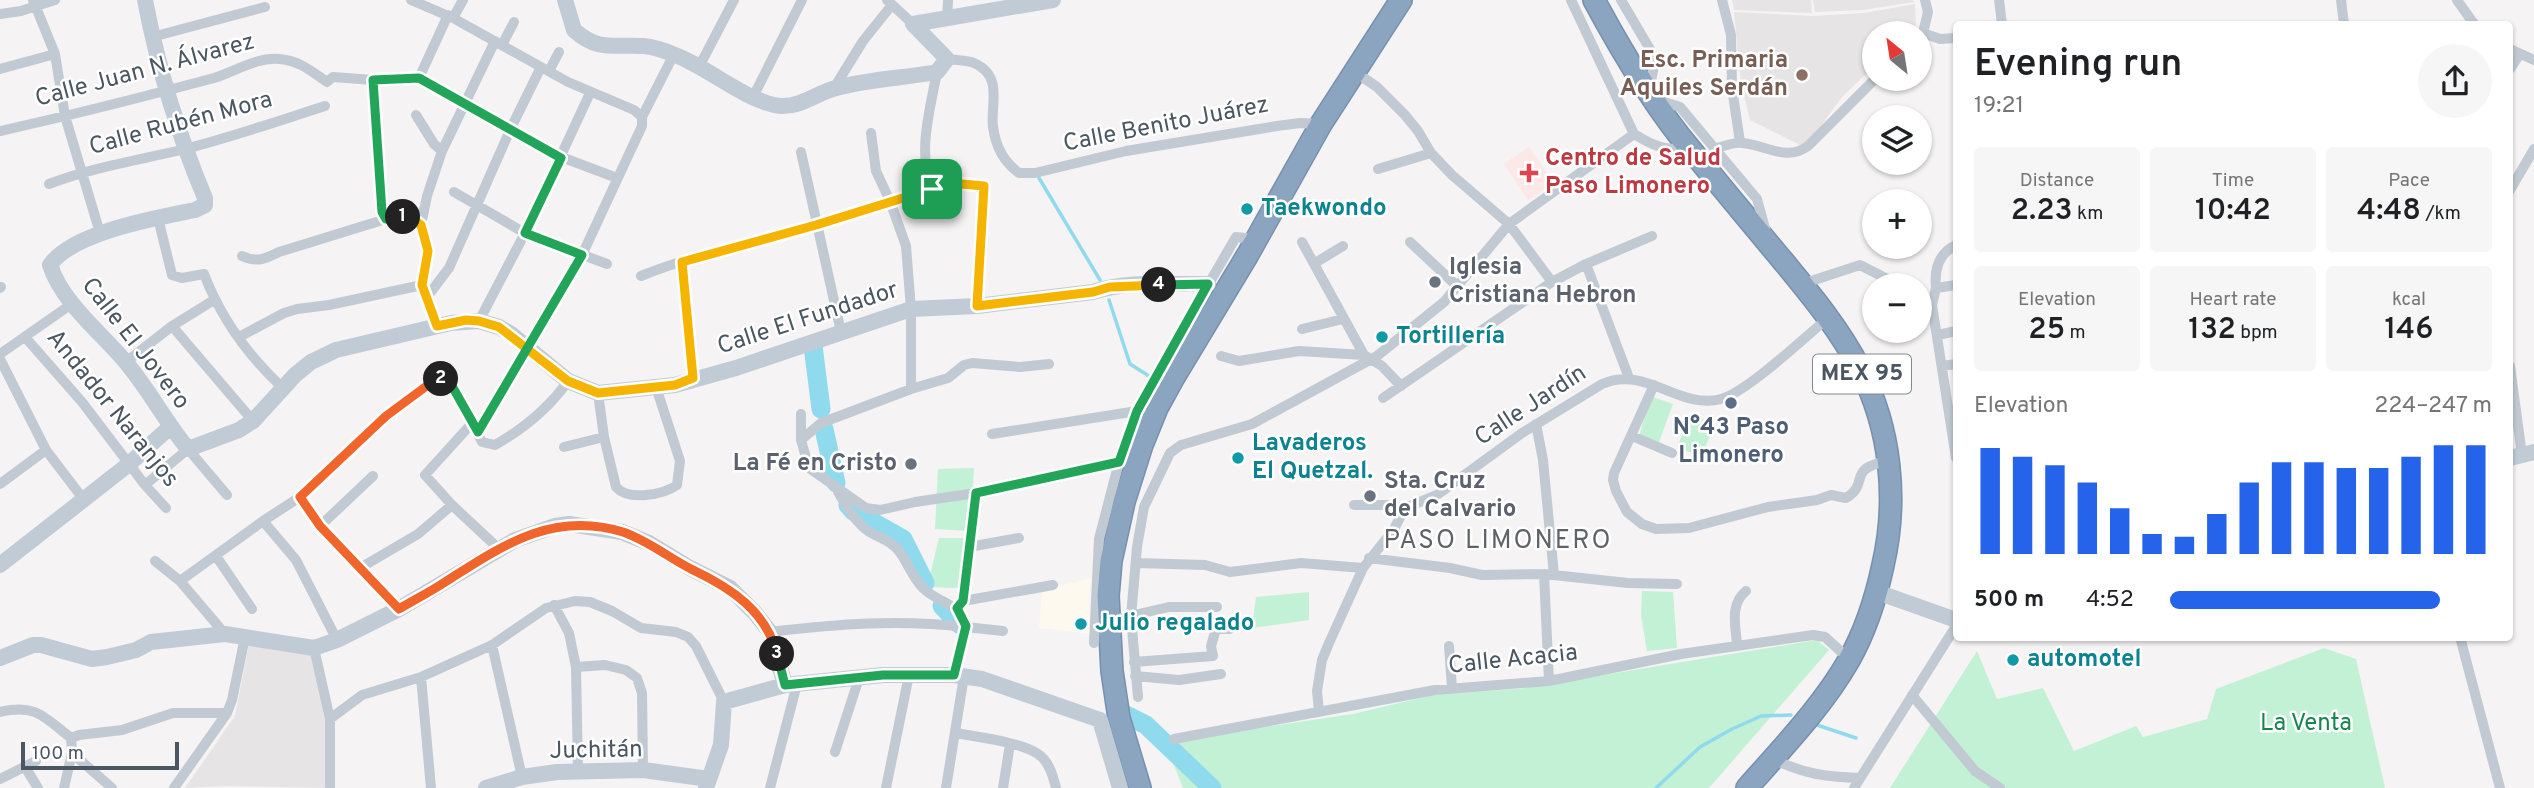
<!DOCTYPE html>
<meta charset="utf-8">
<style>
body{margin:0;font-family:Overpass,sans-serif;background:#f6f6f6;color:#202124;height:100vh;display:flex;flex-direction:column;font-size:26px;white-space:nowrap}
*{box-sizing:border-box;margin:0}
p{font-size:23px;color:#757577}
.icon{flex:none;width:38px;height:38px;fill:none;stroke:currentColor;stroke-width:2;stroke-linecap:round;stroke-linejoin:round}
.map{position:relative;flex:1;overflow:hidden}
.sheet{position:absolute;left:1953px;top:21px;width:560px;height:620px;display:flex;flex-direction:column;background:#fff;border-radius:7px;box-shadow:0 2px 5px #0004}
.sheet>*{flex:none}
.needle{width:46px;rotate:330deg}
.tools{position:absolute;left:1862px;top:21px;display:grid;gap:14px}
.tools a{display:grid;place-items:center;width:70px;height:70px;border-radius:50%;background:#fff;box-shadow:0 2px 5px #0004;font-size:35px}
.scale{position:absolute;left:21px;bottom:18px;width:158px;box-sizing:border-box;padding-left:7px;border:4px solid #4a5661;border-top:0;font-size:19px;line-height:24px;white-space:nowrap;color:#4a5661;-webkit-text-stroke:5px #fff;paint-order:stroke}
.pin{position:absolute;display:grid;place-items:center;width:60px;height:60px;color:#fff;margin:-30px;border-radius:14px;box-shadow:0 4px 10px #0006}
.km{position:absolute;width:35px;height:35px;margin:-18px;border-radius:50%;background:#222;color:#fff;font-size:19px;line-height:35px;text-align:center}
.round{display:grid;place-items:center;flex:none;width:74px;height:74px;border-radius:37px;background:#f6f6f6}
.headline{display:flex;align-items:center;justify-content:space-between;height:119px;padding:0 21px}
h1{font-size:38px;font-weight:600;line-height:52px}
.figures{display:grid;grid-template-columns:repeat(3,1fr);gap:10px;height:119px;padding:7px 21px}
.figures div{display:grid;align-content:center;border-radius:7px;background:#f6f6f6;text-align:center}
.figures b{font-size:30px;font-weight:600}
.figures small{font-size:19px;font-weight:400}
.figures p{font-size:19px}
.chart{height:196px;padding:14px 21px}
.chart p{display:flex;justify-content:space-between}
.chart svg{width:100%;height:126px;margin-top:7px;stroke:#2563eb;stroke-width:6}
ul{padding:0 21px;list-style:none;font-size:23px}
li{display:grid;grid-template-columns:112px 84px 1fr;align-items:center;height:52px}
li i{height:18px;border-radius:9px;background:#2563eb}
.map>svg:first-child{display:block}
.commercial{fill:#fdf9ef}
.education{fill:#e6e4e5}
.medical{fill:#fce8e6}
.green{fill:#c3f1d5}
.lines{fill:none;stroke-linecap:round;stroke-linejoin:round}
.stream{stroke:#90daee;stroke-width:3.5}
.river{stroke:#90daee;stroke-width:19}
.highway-casing{stroke:#7690ad;stroke-width:24}
.street{stroke:#c1cad2;stroke-width:10}
.secondary{stroke:#c1cbd6;stroke-width:16}
.highway{stroke:#8ba5c1;stroke-width:21}
.split-1-casing{stroke:#fff;stroke-width:14}
.split-2-casing{stroke:#fff;stroke-width:14}
.split-3-casing{stroke:#fff;stroke-width:14}
.split-4-casing{stroke:#fff;stroke-width:14}
.split-5-casing{stroke:#fff;stroke-width:14}
.split-1{stroke:#f5b400;stroke-width:9}
.split-2{stroke:#22a559;stroke-width:9}
.split-3{stroke:#f0652b;stroke-width:9}
.split-4{stroke:#22a559;stroke-width:9}
.split-5{stroke:#f5b400;stroke-width:9}
.education-dot{fill:#8d6e63;stroke:#fff;stroke-width:2.5}
.health-dot{fill:#e0444e;stroke:#fff;stroke-width:2.5}
.culture-dot{fill:#0f9aa8;stroke:#fff;stroke-width:2.5}
.worship-dot{fill:#6b7280;stroke:#fff;stroke-width:2.5}
.service-dot{fill:#5c6f8a;stroke:#fff;stroke-width:2.5}
.labels{text-anchor:middle;dominant-baseline:central;stroke-width:5;stroke-linejoin:round;paint-order:stroke}
.shield{fill:#fff;stroke:#808990;stroke-width:2}
.shield-label{font-size:23px;font-weight:bold;fill:#4a5661}
.education-label{font-size:24px;font-weight:bold;fill:#785e54;stroke:#fff;text-anchor:end}
.street-label{font-size:24px;fill:#4a5661;stroke:#fff}
.health-label{font-size:24px;font-weight:bold;fill:#be3a42;stroke:#fff;text-anchor:start}
.culture-label{font-size:24px;font-weight:bold;fill:#0d838f;stroke:#fff;text-anchor:start}
.worship-label{font-size:24px;font-weight:bold;fill:#5b616d;stroke:#fff;text-anchor:start}
.service-label{font-size:24px;font-weight:bold;fill:#4e5e75;stroke:#fff}
.park-label{font-size:24px;fill:#17864f;stroke:#fff}
.neighbourhood-label{font-size:26px;letter-spacing:2px;fill:#5f6368;stroke:#fff}
</style>
<div class="map">
<svg width="2534" height="788" viewBox="0 0 2534 788">
<rect width="100%" height="100%" fill="#f5f3f3"/>
<path class="commercial" d="M 1091,578 L 1089,606 L 1092,634 L 1039,628 L 1042,590 Z"/>
<path class="education" d="M 1732,0 L 1811,0 L 1812,13 L 1734,10 Z
M 1813,0 L 1913,0 L 1914,2 L 1863,10 L 1815,12 Z
M 1915,4 L 1916,25 L 1908,33 L 1874,33 L 1874,66 L 1842,97 L 1809,142 L 1802,146 L 1750,120 L 1741,84 L 1734,12 L 1812,16 L 1864,13 Z
M 249,643 L 311,652 L 325,720 L 325,788 L 226,786 L 185,788 L 235,716 Z"/>
<path class="medical" d="M 1529,147 L 1554,183 L 1528,200 L 1504,164 Z"/>
<path class="green" d="M 1650,396 L 1673,404 L 1659,442 L 1639,437 Z
M 1691,414 L 1715,424 L 1701,457 L 1677,447 Z
M 974,468 L 970,531 L 935,529 L 938,469 Z
M 939,538 L 967,538 L 960,588 L 927,587 Z
M 1642,591 L 1673,592 L 1677,648 L 1647,651 L 1641,615 Z
M 1309,592 L 1309,620 L 1252,628 L 1256,597 Z
M 1817,640 L 1829,650 L 1709,788 L 1183,788 L 1165,742 L 1353,714 L 1437,694 L 1518,689 Z
M 2324,648 L 2356,659 L 2385,788 L 1890,788 L 1977,651 L 1997,699 L 2043,688 L 2074,751 L 2136,726 L 2143,737 L 2207,719 L 2216,689 Z"/>
<g class="lines">
<path class="stream" d="M 1039,178 L 1100,280
M 1109,300 L 1130,364 L 1149,376
M 1817,725 L 1856,738
M 1656,788 L 1700,747 L 1732,729 L 1761,716 L 1791,715"/>
<path class="river" d="M 813,346 L 821,409
M 824,429 L 836,483
M 848,505 L 853,511 L 903,539 L 925,583
M 942,606 L 959,624
M 1124,714 L 1146,725 L 1212,788"/>
<defs>
<path id="highway" d="M 1594,0 C 1621,50 1655,108 1692,151 C 1722,188 1753,225 1783,261 C 1811,295 1840,330 1860,369 C 1891,429 1898,500 1883,565 C 1876,598 1866,630 1849,660 C 1822,707 1783,747 1747,788
M 1140,788 L 1119,718 L 1112,671 L 1108,596 L 1111,561 L 1124,502 L 1142,445 L 1157,408 L 1174,377 L 1247,256 L 1321,124 L 1401,0"/>
</defs>
<use href="#highway" class="highway-casing"/>
<path class="street" d="M 33,0 L 55,54 L 65,116 L 100,233
M 411,0 L 453,18 L 568,82 L 634,110 L 642,117
M 887,0 L 913,24
M 1571,0 L 1634,134
M 1621,0 L 1651,51 L 1654,66 L 1649,91
M 1722,0 L 1731,35 L 1732,88 L 1740,142
M 1999,0 L 2002,24
M 2341,0 L 2344,24
M 2457,0 L 2474,24
M 0,14 L 21,11 L 55,0
M 453,18 L 463,0
M 947,19 L 948,0
M 1923,33 L 1940,39 L 1956,38
M 1923,33 L 1928,12 L 1925,0
M 152,37 L 265,7
M 502,45 L 514,22
M 2510,49 L 2534,60
M 947,59 C 955,60 967,60 974,63 C 1004,76 990,105 993,127 C 996,147 1003,161 1019,173 L 1035,173 L 1126,151 L 1277,126 L 1300,123 L 1321,124
M 700,65 L 734,0
M 0,69 L 55,54
M 2510,69 L 2520,54
M 549,71 L 559,52
M 1355,72 L 1377,87 L 1405,115 L 1418,131 L 1431,153 L 1452,175 L 1509,224 L 1552,282
M 419,78 L 448,15
M 373,80 L 382,212 L 386,219
M 834,88 L 863,41 L 891,6
M 753,97 L 802,0
M 1655,99 L 1680,107 L 1757,199 L 1766,232
M 416,115 L 434,144 L 442,151
M 0,131 C 72,115 143,97 214,78 C 234,72 258,56 280,59 C 300,61 311,71 327,82 L 333,77 L 373,80 L 419,78 L 511,128 L 548,152 L 617,178
M 871,133 L 876,171 L 890,201 L 906,246 L 911,309 L 911,389
M 1634,134 C 1655,147 1664,150 1690,149
M 1714,149 C 1723,146 1734,142 1742,143 C 1767,145 1786,162 1808,146 L 1875,79
M 801,152 L 841,332
M 1378,169 L 1431,153
M 49,184 C 93,167 139,160 185,149 C 232,137 278,121 325,106
M 932,189 C 917,154 930,109 937,72
M 2510,190 L 2534,149
M 454,192 L 525,233 L 607,264
M 158,218 L 172,275 L 182,278 L 204,274 C 221,318 249,357 284,389
M 1302,242 L 1364,355 L 1382,366 L 1401,386
M 1410,242 L 1458,287
M 242,256 C 257,263 265,259 279,252 L 386,219 C 400,217 409,216 421,225
M 683,262 L 693,378
M 1315,263 L 1343,246
M 1586,264 L 1629,378
M 641,276 C 698,253 759,242 817,225 C 872,208 926,182 984,186 L 977,306
M 1802,284 L 1860,265 L 1899,285
M 0,288 L 1,287
M 1936,288 C 1934,269 1939,253 1956,245
M 427,297 L 449,268 L 511,128 L 541,67
M 1920,297 L 1932,305 L 1956,458
M 1932,305 L 1936,288 L 1956,285
M 479,321 L 525,233 L 590,93
M 172,326 L 253,421
M 437,326 L 422,285 L 428,251 L 421,225 L 427,196 L 442,151 L 495,41
M 1302,329 L 1343,319
M 1938,335 L 1956,331
M 25,337 L 82,402 L 145,485 L 166,508
M 239,337 L 284,313 L 297,309 L 329,305 L 422,285
M 0,354 L 73,303
M 1221,356 L 1239,361 L 1299,351 L 1364,355
M 0,359 L 46,450 L 84,500
M 126,362 L 172,326 L 214,300
M 1942,366 L 1956,364
M 2510,366 L 2522,455
M 1654,385 L 1614,473 L 1613,480 L 1616,491 L 1627,512 L 1642,524 L 1656,529 L 1689,528 L 1768,507 L 1817,500 L 1831,495 L 1846,498 C 1871,483 1845,469 1888,461
M 598,393 L 604,437 L 616,487 C 628,501 663,495 677,485 L 680,461 L 656,387
M 1383,398 L 1552,282 L 1586,264 L 1652,236
M 801,414 L 801,440 L 809,468 L 866,508 L 880,510 L 915,502 L 976,493 L 1119,462
M 473,422 L 425,475 L 452,505 L 498,548
M 1536,424 L 1543,460 L 1554,575
M 478,432 L 582,255 L 642,126 L 642,117 L 674,54
M 992,434 L 1137,411
M 1632,436 L 1672,453
M 801,440 L 821,423 L 911,389 L 948,378 L 964,365 L 972,363 L 1020,367 L 1049,364
M 564,447 L 604,437
M 0,484 L 46,450
M 145,485 L 188,449 L 227,495
M 838,492 C 846,505 855,522 868,531 C 879,538 891,540 899,551 C 908,563 912,577 923,588 C 939,604 958,601 966,627 L 1003,631
M 300,497 L 320,526 L 399,609
M 1354,505 L 1387,505 L 1405,508 L 1437,495 L 1522,433 L 1602,384 C 1646,365 1679,410 1721,399 C 1747,392 1804,338 1828,318
M 263,521 L 296,560 L 337,640
M 320,526 L 373,476
M 969,547 L 1019,538
M 216,556 L 252,609
M 1369,558 L 1450,568 L 1482,575 L 1544,574 L 1628,583 L 1677,584
M 155,561 L 180,581 L 225,634
M 1136,563 L 1205,565 L 1230,572 L 1301,563 L 1363,568
M 360,568 L 418,534 L 452,505
M 1544,574 L 1549,681
M 180,581 L 263,521 L 300,497 L 356,442 L 432,382 L 445,378 L 452,386 L 482,442 L 495,445 C 523,429 549,408 568,381
M 963,601 L 1053,585
M 554,605 L 569,633 L 576,667 L 578,772
M 957,608 L 963,601 L 976,493
M 1108,621 L 1169,607 L 1217,607
M 770,632 C 837,624 898,619 966,627 L 954,675
M 2460,637 L 2500,788
M 1094,643 L 1099,539 L 1119,462 L 1137,411 L 1161,366 L 1236,237 L 1255,239
M 492,645 L 522,777
M 1449,646 L 1452,688
M 1737,646 C 1736,626 1729,605 1746,591
M 314,648 L 330,719 L 330,788
M 1134,662 L 1213,656 L 1211,646 L 1216,629 L 1230,629
M 576,667 L 605,665 L 626,670 L 637,678 L 642,693 L 643,770
M 1135,676 L 1179,680 L 1221,674
M 421,677 L 431,788
M 1912,695 L 1975,771 L 2000,788
M 1138,697 L 1131,617 L 1137,547 L 1144,507 L 1170,453 L 1181,445 L 1252,424 L 1377,356 L 1444,302 L 1509,224 L 1634,134
M 1319,711 L 1317,691 L 1322,660 L 1329,643 L 1363,568 L 1394,529 L 1405,508
M 0,712 C 36,703 45,718 71,738
M 330,719 L 362,695 L 421,677 L 492,645 L 546,608 L 575,601 L 590,602 L 612,611 L 641,628 L 676,632 L 688,637 L 696,646 L 724,702
M 956,733 C 977,737 1021,742 1038,754 C 1049,761 1053,776 1056,788
M 71,738 L 79,735 L 122,730 L 173,713 L 227,713
M 71,738 L 72,753 L 112,788
M 1174,739 L 1435,690 L 1549,681 L 1681,654 L 1813,635 L 1825,637 L 1849,659
M 835,752 L 859,678
M 1773,759 C 1804,774 1826,777 1860,778
M 25,767 L 38,788
M 0,779 L 36,761
M 64,788 L 72,753
M 174,788 L 227,713 L 232,700 L 245,637
M 770,788 L 797,684
M 886,788 L 909,675
M 946,788 L 964,676
M 1003,788 L 1010,744
M 1854,788 L 1956,626"/>
<path class="secondary" d="M 145,0 C 158,68 178,134 205,198 L 205,205 L 195,210 C 156,218 73,232 50,265 C 62,302 99,331 124,360 C 148,388 165,421 188,449 L 239,430 L 253,421 L 295,375 L 311,362 L 336,350 L 451,323 L 479,321 L 499,327 L 511,334 L 568,381 L 598,393 L 675,385 L 736,368 L 911,309 L 977,306 L 1093,292 C 1129,280 1170,285 1208,284
M 565,0 L 574,30 C 598,52 615,44 644,46 C 654,47 666,51 675,55 C 708,67 748,103 781,106 C 801,107 817,93 836,88 C 869,79 904,78 937,72 L 947,59 L 913,24
M 913,24 L 1053,0
M 2510,458 L 2534,452
M 0,565 L 129,464 L 170,427
M 1877,592 L 1956,620
M 0,658 L 33,645 L 41,645 L 92,659 L 107,657 L 136,650 L 151,642 L 225,634 L 314,648 L 337,640 L 399,609 L 515,540 L 555,526 L 569,524 L 622,532 L 649,543 L 690,568 L 730,588 L 755,613 L 770,632 L 785,685
M 486,788 L 522,777 L 557,772 L 643,770 L 709,779
M 706,788 L 721,745 L 724,702 L 785,685 L 883,675 L 954,675 L 982,679 L 1100,720 L 1120,788"/>
<use href="#highway" class="highway"/>
</g>
<g class="lines">
<defs>
<path id="split-1" d="M 403,217 L 413,219 L 421,225 L 428,251 L 422,285 L 437,326 L 466,320 L 479,321 L 499,327 L 568,381 L 598,393 L 675,385 L 693,378 L 682,262 L 816,225 L 932,189"/>
<path id="split-2" d="M 403,217 L 386,219 L 382,212 L 373,80 L 419,78 L 561,158 L 525,233 L 582,255 L 478,432 L 452,386 L 445,378 L 441,379"/>
<path id="split-3" d="M 441,379 L 432,382 L 386,416 L 300,497 L 320,526 L 399,609 C 414,600 430,592 445,582 C 502,546 552,510 623,532 C 649,541 669,558 693,570 C 731,588 766,611 777,654"/>
<path id="split-4" d="M 777,654 L 785,685 L 883,675 L 954,675 L 966,626 L 957,608 L 963,601 L 976,493 L 1119,462 L 1137,411 L 1208,284 L 1159,285"/>
<path id="split-5" d="M 932,189 L 962,184 L 984,186 L 977,306 L 1093,292 L 1110,287 L 1159,285"/>
</defs>
<use href="#split-1" class="split-1-casing"/>
<use href="#split-2" class="split-2-casing"/>
<use href="#split-3" class="split-3-casing"/>
<use href="#split-4" class="split-4-casing"/>
<use href="#split-5" class="split-5-casing"/>
<use href="#split-1" class="split-1"/>
<use href="#split-2" class="split-2"/>
<use href="#split-3" class="split-3"/>
<use href="#split-4" class="split-4"/>
<use href="#split-5" class="split-5"/>
</g>
<circle class="education-dot" cx="1802" cy="75" r="7"/>
<path class="health-dot" d="M1525.5 162.5h7v7h7v7h-7v7h-7v-7h-7v-7h7z"/>
<g class="culture-dot">
<circle cx="1247" cy="209" r="7"/>
<circle cx="1382" cy="337" r="7"/>
<circle cx="1238" cy="458" r="7"/>
<circle cx="1081" cy="624" r="7"/>
<circle cx="2013" cy="660" r="7"/>
</g>
<g class="worship-dot">
<circle cx="1435" cy="282" r="7"/>
<circle cx="911" cy="464" r="7"/>
<circle cx="1370" cy="496" r="7"/>
</g>
<circle class="service-dot" cx="1731" cy="403" r="7"/>
<g class="labels">
<rect class="shield" x="1813" y="354.5" width="98" height="39" rx="5"/>
<g class="shield-label">
<text x="1862" y="374">MEX 95</text>
</g>
<g class="education-label">
<text x="1788" y="61">Esc. Primaria<tspan x="1788" dy="28">Aquiles Serdán</tspan></text>
</g>
<g class="street-label">
<text transform="translate(145 71) rotate(-15)">Calle Juan N. Álvarez</text>
<text transform="translate(181 124) rotate(-15)">Calle Rubén Mora</text>
<text transform="translate(1166 125) rotate(-11)">Calle Benito Juárez</text>
<text transform="translate(808 319) rotate(-18)">Calle El Fundador</text>
<text transform="translate(135 344) rotate(52)">Calle El Jovero</text>
<text transform="translate(1531 406) rotate(-33)">Calle Jardín</text>
<text transform="translate(112 409) rotate(51)">Andador Naranjos</text>
<text transform="translate(1513 660) rotate(-6)">Calle Acacia</text>
<text transform="translate(596 751) rotate(-1)">Juchitán</text>
</g>
<g class="health-label">
<text x="1545" y="159">Centro de Salud<tspan x="1545" dy="28">Paso Limonero</tspan></text>
</g>
<g class="culture-label">
<text x="1261" y="209">Taekwondo</text>
<text x="1396" y="337">Tortillería</text>
<text x="1252" y="444">Lavaderos<tspan x="1252" dy="28">El Quetzal.</tspan></text>
<text x="1095" y="624">Julio regalado</text>
<text x="2027" y="660">automotel</text>
</g>
<g class="worship-label">
<text x="1449" y="268">Iglesia<tspan x="1449" dy="28">Cristiana Hebron</tspan></text>
<text x="897" y="464" text-anchor="end">La Fé en Cristo</text>
<text x="1384" y="482">Sta. Cruz<tspan x="1384" dy="28">del Calvario</tspan></text>
</g>
<g class="service-label">
<text x="1731" y="428">N°43 Paso<tspan x="1731" dy="28">Limonero</tspan></text>
</g>
<g class="park-label">
<text x="2306" y="724">La Venta</text>
</g>
<g class="neighbourhood-label">
<text x="1498" y="541">PASO LIMONERO</text>
</g>
</g>
</svg>
<div class="tools">
<a><svg class="needle" viewBox="-14 -14 28 28"><path d="M0-13l5 13h-10z" fill="#e53935"/><path d="M0 13l5-13h-10z" fill="#757577"/></svg></a>
<a><svg class="icon" aria-label="layers" viewBox="0 0 24 24"><path d="M12 4l9 5-9 5-9-5zM3 14l9 5 9-5"/></svg></a>
<a>+</a>
<a>−</a>
</div>
<div class="scale">100 m</div>
<div class="pin" style="left:932px;top:189px;background:#1e9e55"><svg class="icon" aria-label="arrive" viewBox="0 0 24 24"><path d="M6 21V4h12l-3 4 3 4H6"/></svg></div>
<b class="km" style="left:403px;top:217px">1</b>
<b class="km" style="left:441px;top:379px">2</b>
<b class="km" style="left:777px;top:654px">3</b>
<b class="km" style="left:1159px;top:285px">4</b>
<section class="sheet">
<div class="headline"><div><h1>Evening run</h1><p>19:21</p></div><a class="round"><svg class="icon" aria-label="share" viewBox="0 0 24 24"><path d="M12 15V3M7 8l5-5 5 5M5 13v7h14v-7"/></svg></a></div>
<div class="figures">
<div><p>Distance</p><b>2.23<small> km</small></b></div>
<div><p>Time</p><b>10:42</b></div>
<div><p>Pace</p><b>4:48<small> /km</small></b></div>
</div>
<div class="figures">
<div><p>Elevation</p><b>25<small> m</small></b></div>
<div><p>Heart rate</p><b>132<small> bpm</small></b></div>
<div><p>kcal</p><b>146</b></div>
</div>
<div class="chart"><p><span>Elevation</span>224–247 m</p>
<svg viewBox="0 0 160 44" preserveAspectRatio="none"><path d="M5 44V7M15 44V10M25 44V13M35 44V19M45 44V28M55 44V37M65 44V38M75 44V30M85 44V19M95 44V12M105 44V12M115 44V14M125 44V14M135 44V10M145 44V6M155 44V6"/></svg>
</div>
<ul>
<li><b>500 m</b>4:52<i style="width:84%"></i></li>
</ul>
</section>
</div>
